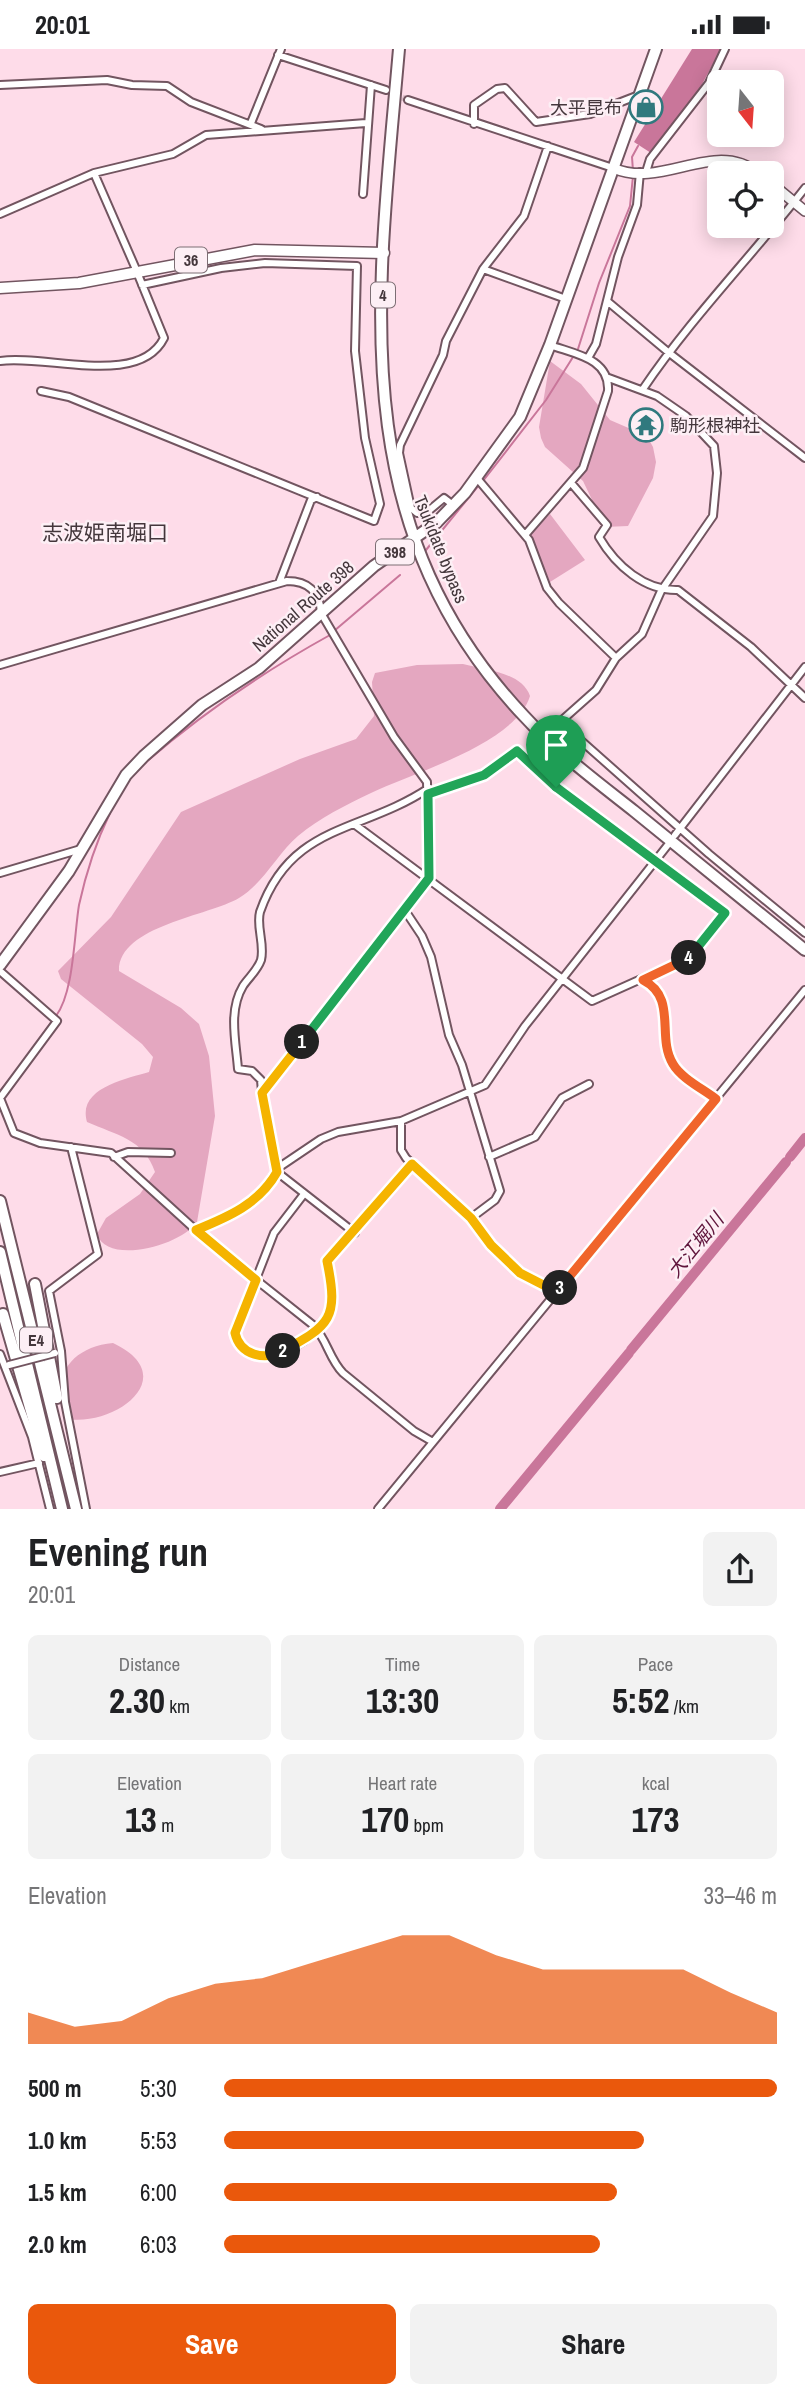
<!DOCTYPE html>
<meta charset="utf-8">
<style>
body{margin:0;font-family:"Archivo Narrow","Noto Sans JP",sans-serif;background:#f2f2f2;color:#202124;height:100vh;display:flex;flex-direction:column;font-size:26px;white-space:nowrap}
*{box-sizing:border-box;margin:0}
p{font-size:23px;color:#757577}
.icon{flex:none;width:38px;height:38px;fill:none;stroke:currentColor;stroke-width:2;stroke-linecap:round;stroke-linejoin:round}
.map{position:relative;height:1460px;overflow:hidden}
.sheet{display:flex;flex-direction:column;background:#fff;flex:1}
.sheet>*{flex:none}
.needle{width:46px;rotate:163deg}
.tools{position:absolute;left:707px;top:21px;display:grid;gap:14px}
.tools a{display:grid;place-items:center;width:77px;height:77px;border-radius:10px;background:#fff;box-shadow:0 4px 18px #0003;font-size:35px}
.pin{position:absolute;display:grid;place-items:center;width:60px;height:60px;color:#fff;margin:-72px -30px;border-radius:50% 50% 50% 0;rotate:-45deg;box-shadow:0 0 7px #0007}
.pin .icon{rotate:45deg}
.km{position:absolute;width:35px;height:35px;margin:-18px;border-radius:50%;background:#222;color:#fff;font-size:19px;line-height:35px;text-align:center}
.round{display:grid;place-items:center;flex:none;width:74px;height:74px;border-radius:10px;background:#f2f2f2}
.head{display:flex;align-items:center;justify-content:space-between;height:119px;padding:0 28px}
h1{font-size:38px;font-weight:800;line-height:52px}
.metrics{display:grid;grid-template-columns:repeat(3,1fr);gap:10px;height:119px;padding:7px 28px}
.metrics div{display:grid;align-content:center;border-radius:10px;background:#f2f2f2;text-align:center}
.metrics b{font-size:35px;font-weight:800}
.metrics small{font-size:19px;font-weight:400}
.metrics p{font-size:19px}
.chart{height:196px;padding:14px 28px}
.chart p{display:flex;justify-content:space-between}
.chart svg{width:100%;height:126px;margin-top:7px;fill:#ea580c;opacity:.7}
.cta{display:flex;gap:14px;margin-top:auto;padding:14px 28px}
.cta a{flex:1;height:80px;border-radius:10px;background:#ea580c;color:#fff;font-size:28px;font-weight:800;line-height:80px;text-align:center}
.cta a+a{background:#f2f2f2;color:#202124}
ul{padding:0 28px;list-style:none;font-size:23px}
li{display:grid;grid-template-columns:112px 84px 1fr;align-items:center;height:52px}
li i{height:18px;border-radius:9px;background:#ea580c}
.status{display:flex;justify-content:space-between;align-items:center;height:49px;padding:0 35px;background:#fff;direction:ltr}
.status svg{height:19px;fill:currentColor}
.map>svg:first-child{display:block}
.green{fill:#e4a7c0}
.water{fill:#c9769a}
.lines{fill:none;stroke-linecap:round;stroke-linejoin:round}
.stream{stroke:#c9769a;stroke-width:2}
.river{stroke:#c9769a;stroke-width:10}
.street-tunnel{stroke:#d9bbc6;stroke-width:6;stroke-dasharray:6 3;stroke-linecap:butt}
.street-casing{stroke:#725560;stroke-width:10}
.secondary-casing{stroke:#725560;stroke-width:12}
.primary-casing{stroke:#725560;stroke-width:13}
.highway-casing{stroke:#725560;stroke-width:14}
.street{stroke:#fff;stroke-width:6}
.secondary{stroke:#fff;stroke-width:9}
.primary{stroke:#fff;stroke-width:10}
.highway{stroke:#fff;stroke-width:10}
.street-bridge-casing{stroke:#725560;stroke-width:10;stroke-linecap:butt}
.street-bridge{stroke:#fff;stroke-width:6}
.split-1-casing{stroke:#fff;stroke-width:14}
.split-2-casing{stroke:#fff;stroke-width:14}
.split-3-casing{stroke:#fff;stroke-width:14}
.split-4-casing{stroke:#fff;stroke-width:14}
.split-5-casing{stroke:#fff;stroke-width:14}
.split-1{stroke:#22a559;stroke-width:9}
.split-2{stroke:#f5b400;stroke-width:9}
.split-3{stroke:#f5b400;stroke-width:9}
.split-4{stroke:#f0652b;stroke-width:9}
.split-5{stroke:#22a559;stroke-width:9}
.labels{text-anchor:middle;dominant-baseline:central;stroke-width:5;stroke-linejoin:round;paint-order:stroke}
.shield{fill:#fdeff5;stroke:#7c6e74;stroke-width:2}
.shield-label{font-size:16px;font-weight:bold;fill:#44373c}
.poi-label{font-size:18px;fill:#44373c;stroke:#fdeff5;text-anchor:end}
.street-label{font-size:18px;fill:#44373c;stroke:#fdeff5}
.water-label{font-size:19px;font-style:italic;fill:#5f143b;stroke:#fdeff5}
.quarter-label{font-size:21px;fill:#44373c;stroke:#fdeff5}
</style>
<div class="status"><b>20:01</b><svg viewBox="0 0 49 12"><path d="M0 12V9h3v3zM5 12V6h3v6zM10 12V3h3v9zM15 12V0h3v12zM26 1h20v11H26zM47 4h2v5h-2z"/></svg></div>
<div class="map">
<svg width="805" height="1460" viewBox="0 0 805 1460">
<rect width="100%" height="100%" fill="#fedce9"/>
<path class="green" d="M 550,312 L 581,335 L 610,371 L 647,387 L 653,398 L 656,413 L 653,429 L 628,477 L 605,478 L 583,432 L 545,398 L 541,389 L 539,378 Z
M 550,465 L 585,511 L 550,533 L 530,485 Z
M 463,615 C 485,621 522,623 530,647 C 516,694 413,724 371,744 C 346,756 319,769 298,787 C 277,805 263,835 239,849 C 209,867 118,877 119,922 L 181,959 L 199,975 L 209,1007 L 215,1067 L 197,1173 C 182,1196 107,1217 97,1185 L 106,1169 L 140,1145 L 155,1123 C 144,1090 116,1086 87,1073 C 77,1039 126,1030 149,1023 L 153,1008 L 142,995 L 61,930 L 58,922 L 111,868 L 181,763 L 300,710 L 356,690 L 374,667 L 372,633 L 375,624 L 417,616 Z
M 113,1294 C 183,1327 116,1378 67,1370 C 48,1330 70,1298 113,1294 Z"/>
<path class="water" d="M 692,0 L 721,0 L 698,43 L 651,104 L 634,93 Z"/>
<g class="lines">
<path class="stream" d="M 633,122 L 632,108 L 638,97
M 578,300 L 599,234 L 630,157 L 633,127
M 483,432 L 546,351 L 573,308
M 426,501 L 479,436
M 334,582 L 400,526
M 145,714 C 201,665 265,622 330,586
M 56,967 C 74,943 74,886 79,856 C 86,824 96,793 110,764
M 38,992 L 53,971
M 0,1042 L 10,1030"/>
<path class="river" d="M 790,1108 L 805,1089
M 631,1301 L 786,1113
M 500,1460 L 629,1304"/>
<path class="street-tunnel" d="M 386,41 L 408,51"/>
<defs>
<path id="street" d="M 278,6 L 386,41
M 0,36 L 107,31 L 132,36 L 167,37 L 191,53 L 261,80
M 408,51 L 613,119
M 251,74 L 281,0
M 474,75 L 474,56 L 497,40 L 505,39 L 536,73 L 590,65 L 639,46
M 646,123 L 650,110 L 709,34 L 725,0
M 94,124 L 135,218
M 363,145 L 371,36
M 0,165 L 94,124 L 173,105 L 206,86 L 366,74
M 483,220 L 566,250
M 607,252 L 668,303 L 805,409
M 588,309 L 596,295 L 618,208 L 637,156 L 640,123
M 0,312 C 46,305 139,339 164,289 L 139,228
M 606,328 L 657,347 L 686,367 L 714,397 L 717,424 L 713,467 L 661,542 L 642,585 L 616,609 L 596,641 L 560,673 L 709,805 L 805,884
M 643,340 C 691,269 752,207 805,139
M 41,342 L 69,348 L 374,472 L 380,455 L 365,389 L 355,302 L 357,217 L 265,214 L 221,219 L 142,236
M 476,428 L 529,491 L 547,539 L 559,554 L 616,609
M 572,435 L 607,476 L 599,488 C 616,517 645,542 678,541 L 751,598 L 805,649
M 453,456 L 444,449 L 426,464 L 417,464 L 411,459 L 399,404 L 400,396 L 443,306 L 446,292 L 483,220 L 524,167 L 548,97
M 525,486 L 583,419 L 608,342 C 610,309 574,305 550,296
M 279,534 L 311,451 L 317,448
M 0,616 L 287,532 C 308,532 320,543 321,564 L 394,688 L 427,733 L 429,829 L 262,1044 L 271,1098 L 278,1119
M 354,775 L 592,952 L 690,908 L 725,864 L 546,730 L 517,702 L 484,726 L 428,745
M 675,786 L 805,618
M 0,824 L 81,800
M 404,860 L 422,887 L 431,908 L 449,986 L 462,1016 L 500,1142 L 495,1151 L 471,1169
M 0,922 L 57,972 L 0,1049 L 14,1084 L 40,1094 L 111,1104 L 211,1195 L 313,1276 C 327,1290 329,1310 343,1324 L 414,1382 L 433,1393
M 644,931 C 679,949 656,988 673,1015 C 681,1029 703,1040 716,1050
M 262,1043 L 261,1031 L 252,1022 L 238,1020 C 236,993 228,962 243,937 C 249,928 257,922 261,911 C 265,895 256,878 260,863 C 291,774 362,784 429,739
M 401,1072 L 401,1101 L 406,1109 L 471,1169 L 491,1196 L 520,1224 L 557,1243
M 71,1098 L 98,1205 L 49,1242 L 61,1302 L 65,1353 L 86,1460
M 114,1108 L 128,1103 L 171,1104
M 489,1108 L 535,1088 L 562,1049 L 589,1035
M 277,1123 L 355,1184
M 304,1145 L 274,1184 L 235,1284 C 246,1330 318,1294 328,1266 C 335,1248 331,1231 327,1212 L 412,1115
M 196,1181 L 221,1171 L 258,1149 L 278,1119 L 321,1090 L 338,1083 L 401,1072 L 485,1036 L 525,977 L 667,797
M 0,1305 L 32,1388 L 50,1460
M 0,1423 L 39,1414
M 378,1460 L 805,941"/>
<path id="secondary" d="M 613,119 C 663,141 714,89 758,124
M 772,135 L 805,162"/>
<path id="primary" d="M 0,239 L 79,234 L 255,201 L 384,204"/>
<path id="highway" d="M 399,0 C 378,243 341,473 524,667 C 557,703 596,732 634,762 C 691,809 748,855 805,901
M 0,916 L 69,822 L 126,726 L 144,707 L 202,656 L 259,619 L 374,517 L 436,474 L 465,444 L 520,368 L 550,296 L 656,0
M 0,1152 L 76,1460
M 0,1203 L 62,1460
M 35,1235 L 57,1349
M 3,1265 L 44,1407"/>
</defs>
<use href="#street" class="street-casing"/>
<use href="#secondary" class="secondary-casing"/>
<use href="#primary" class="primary-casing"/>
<use href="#highway" class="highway-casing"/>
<use href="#street" class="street"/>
<use href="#secondary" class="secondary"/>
<use href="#primary" class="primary"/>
<use href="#highway" class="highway"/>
<defs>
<path id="street-bridge" d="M 9,1316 L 55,1304"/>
</defs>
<use href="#street-bridge" class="street-bridge-casing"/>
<use href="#street-bridge" class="street-bridge"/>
</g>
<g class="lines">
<defs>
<path id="split-1" d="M 302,993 L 429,829 L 428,745 L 484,726 L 517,702 L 556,738"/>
<path id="split-2" d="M 283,1302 C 264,1312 240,1306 235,1284 L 256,1231 L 196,1181 C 228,1168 259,1155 277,1123 L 262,1044 L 302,993"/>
<path id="split-3" d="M 283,1302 C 330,1276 339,1270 327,1212 L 412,1115 L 471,1169 L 491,1196 L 520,1224 L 557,1243 L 560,1239"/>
<path id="split-4" d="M 560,1239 L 716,1050 C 703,1040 681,1029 673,1015 C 656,988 678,949 643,931 L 689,909"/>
<path id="split-5" d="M 556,738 L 725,864 L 689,909"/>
</defs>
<use href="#split-1" class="split-1-casing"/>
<use href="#split-2" class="split-2-casing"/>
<use href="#split-3" class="split-3-casing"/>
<use href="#split-4" class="split-4-casing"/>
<use href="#split-5" class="split-5-casing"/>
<use href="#split-1" class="split-1"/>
<use href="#split-2" class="split-2"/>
<use href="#split-3" class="split-3"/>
<use href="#split-4" class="split-4"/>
<use href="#split-5" class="split-5"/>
</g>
<defs>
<symbol id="shop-ring" viewBox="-11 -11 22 22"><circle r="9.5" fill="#fdeff5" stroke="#30797e" stroke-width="1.5"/><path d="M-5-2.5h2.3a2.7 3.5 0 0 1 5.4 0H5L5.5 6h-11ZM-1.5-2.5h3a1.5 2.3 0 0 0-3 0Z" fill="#30797e"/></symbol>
<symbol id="temple-ring" viewBox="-11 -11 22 22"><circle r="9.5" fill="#fdeff5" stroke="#30797e" stroke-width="1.5"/><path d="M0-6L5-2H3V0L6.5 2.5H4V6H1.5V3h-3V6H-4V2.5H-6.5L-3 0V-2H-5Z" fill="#30797e"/></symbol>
</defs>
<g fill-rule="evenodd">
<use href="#shop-ring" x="627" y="39" width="38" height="38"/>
<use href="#temple-ring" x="627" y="357" width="38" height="38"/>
</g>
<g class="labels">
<g class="shield">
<rect x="175" y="198.5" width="32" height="25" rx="5"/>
<rect x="371" y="233.5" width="24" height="25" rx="5"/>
<rect x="376" y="490.5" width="38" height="25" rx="5"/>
<rect x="20" y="1278.5" width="32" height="25" rx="5"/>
</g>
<g class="shield-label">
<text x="191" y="211">36</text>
<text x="383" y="246">4</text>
<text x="395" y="503">398</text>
<text x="36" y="1291">E4</text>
</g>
<g class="poi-label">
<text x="622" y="58">大平昆布</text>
<text x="670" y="376" text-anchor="start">駒形根神社</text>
</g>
<g class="street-label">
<text transform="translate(441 500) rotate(68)">Tsukidate bypass</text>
<text transform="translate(303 557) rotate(-41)">National Route 398</text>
</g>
<g class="water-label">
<text transform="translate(695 1196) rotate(-51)">大江堀川</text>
</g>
<g class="quarter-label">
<text x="105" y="483">志波姫南堀口</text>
</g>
</g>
</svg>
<div class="tools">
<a><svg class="needle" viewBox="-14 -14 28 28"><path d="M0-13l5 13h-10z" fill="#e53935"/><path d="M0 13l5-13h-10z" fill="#757577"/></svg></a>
<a><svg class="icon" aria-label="locate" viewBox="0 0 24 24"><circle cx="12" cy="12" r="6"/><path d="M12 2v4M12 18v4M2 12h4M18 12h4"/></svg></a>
</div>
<div class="pin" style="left:556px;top:738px;background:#1e9e55"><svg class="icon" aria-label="arrive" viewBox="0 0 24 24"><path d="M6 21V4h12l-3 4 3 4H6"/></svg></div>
<b class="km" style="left:302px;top:993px">1</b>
<b class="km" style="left:283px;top:1302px">2</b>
<b class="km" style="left:560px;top:1239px">3</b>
<b class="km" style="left:689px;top:909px">4</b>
</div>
<section class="sheet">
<div class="head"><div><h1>Evening run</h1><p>20:01</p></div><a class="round"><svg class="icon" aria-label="share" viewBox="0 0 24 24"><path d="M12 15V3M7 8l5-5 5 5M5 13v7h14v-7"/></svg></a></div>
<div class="metrics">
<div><p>Distance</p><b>2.30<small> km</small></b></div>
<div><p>Time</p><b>13:30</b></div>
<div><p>Pace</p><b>5:52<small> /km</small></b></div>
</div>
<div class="metrics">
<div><p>Elevation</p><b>13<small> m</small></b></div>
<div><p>Heart rate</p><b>170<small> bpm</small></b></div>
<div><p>kcal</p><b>173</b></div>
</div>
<div class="chart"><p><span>Elevation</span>33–46 m</p>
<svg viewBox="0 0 160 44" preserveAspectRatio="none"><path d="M0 44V33L10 38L20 36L30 28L40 23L50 21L60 16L70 11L80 6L90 6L100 13L110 18L120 18L130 18L140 18L150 26L160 33V44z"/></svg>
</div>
<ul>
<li><b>500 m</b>5:30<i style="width:100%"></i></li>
<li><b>1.0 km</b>5:53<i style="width:76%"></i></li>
<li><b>1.5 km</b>6:00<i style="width:71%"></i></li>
<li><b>2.0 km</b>6:03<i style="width:68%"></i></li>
</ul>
<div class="cta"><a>Save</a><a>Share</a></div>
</section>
